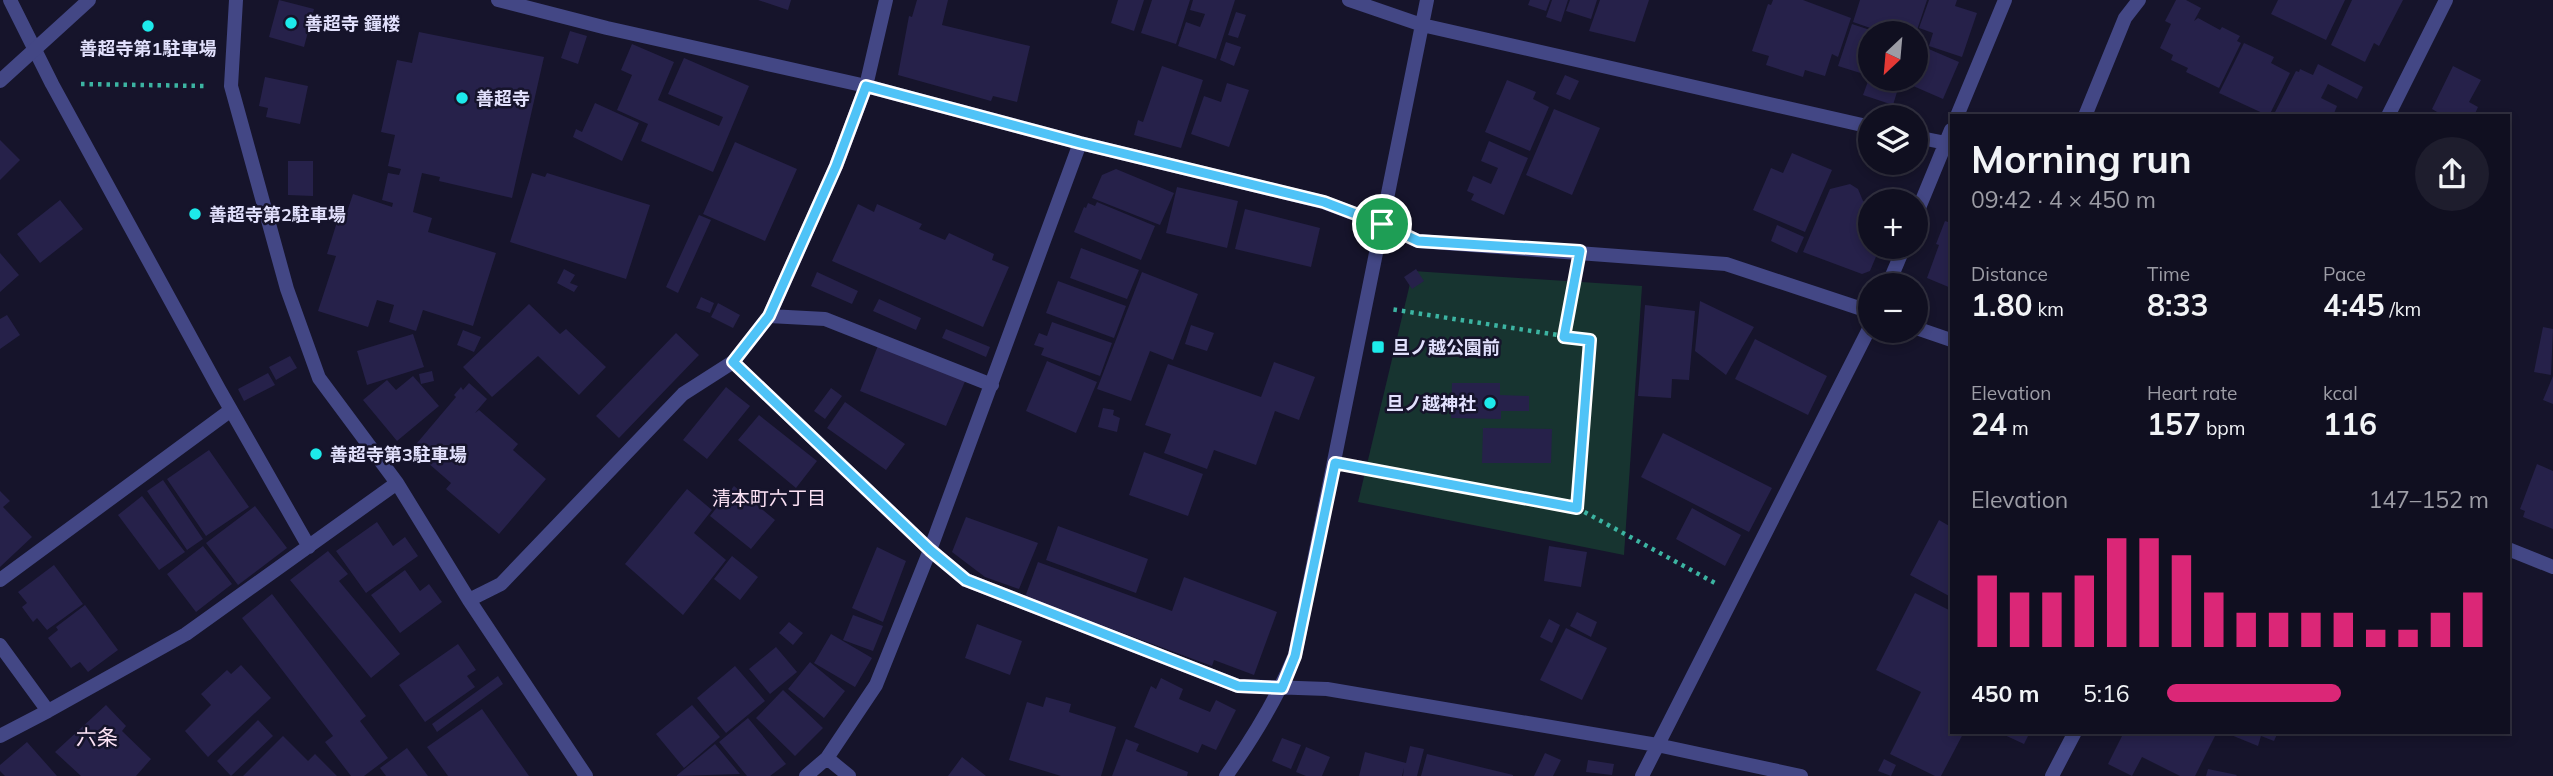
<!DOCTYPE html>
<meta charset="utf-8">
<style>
body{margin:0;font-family:Mulish,"Noto Sans JP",sans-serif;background:#1e1d2d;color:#f1f3f6;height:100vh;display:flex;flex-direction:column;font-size:26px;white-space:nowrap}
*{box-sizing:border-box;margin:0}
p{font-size:23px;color:#9c9ca5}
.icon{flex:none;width:38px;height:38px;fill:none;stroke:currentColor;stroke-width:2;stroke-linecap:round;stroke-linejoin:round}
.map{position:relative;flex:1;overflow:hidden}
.drawer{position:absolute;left:1950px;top:114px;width:560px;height:620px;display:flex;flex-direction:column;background:#100f20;border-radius:0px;box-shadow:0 4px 10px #0003,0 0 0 2px #302f3e}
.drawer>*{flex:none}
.needle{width:46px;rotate:206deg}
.controls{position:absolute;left:1858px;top:21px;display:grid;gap:14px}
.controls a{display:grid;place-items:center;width:70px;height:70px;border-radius:50%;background:#100f20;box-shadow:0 4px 10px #0003,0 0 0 2px #302f3e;font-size:35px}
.pin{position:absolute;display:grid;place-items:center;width:60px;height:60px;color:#fff;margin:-30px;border:4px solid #fff;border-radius:50%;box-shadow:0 2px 7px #0007}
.round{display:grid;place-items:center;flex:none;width:74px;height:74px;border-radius:37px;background:#1e1d2d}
.headline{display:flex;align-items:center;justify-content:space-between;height:119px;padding:0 21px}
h1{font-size:38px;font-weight:700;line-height:52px}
.metrics{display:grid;grid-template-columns:repeat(3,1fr);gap:10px;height:119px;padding:7px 21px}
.metrics div{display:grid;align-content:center}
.metrics b{font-size:30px;font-weight:700}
.metrics small{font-size:19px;font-weight:400}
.metrics p{font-size:19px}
.chart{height:196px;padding:14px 21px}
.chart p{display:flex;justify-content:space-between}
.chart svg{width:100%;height:126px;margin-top:7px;stroke:#db2777;stroke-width:6}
ul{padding:0 21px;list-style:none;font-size:23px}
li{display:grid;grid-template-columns:112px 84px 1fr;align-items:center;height:52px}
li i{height:18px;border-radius:9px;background:#db2777}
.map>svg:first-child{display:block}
.green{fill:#173430}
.building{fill:#26214a}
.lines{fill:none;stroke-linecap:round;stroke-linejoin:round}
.path{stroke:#3cb4a2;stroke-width:4.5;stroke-dasharray:3.5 5;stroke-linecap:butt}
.minor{stroke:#434785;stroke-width:14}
.tertiary{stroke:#434785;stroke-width:14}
.route-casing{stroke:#fff;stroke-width:14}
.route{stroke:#4fc3f7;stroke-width:9}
.poi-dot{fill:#1deaeb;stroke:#16142b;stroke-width:2.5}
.labels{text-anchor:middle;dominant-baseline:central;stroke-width:5;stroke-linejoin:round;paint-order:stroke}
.poi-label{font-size:18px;font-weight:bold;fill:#e1e0fc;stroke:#16142b;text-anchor:start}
.neighbourhood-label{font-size:19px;fill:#fce2f5;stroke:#16142b}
.quarter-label{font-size:21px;fill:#fce2f5;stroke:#16142b}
</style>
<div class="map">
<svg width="2553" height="776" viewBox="0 0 2553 776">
<rect width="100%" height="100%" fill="#16142b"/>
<path class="green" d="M 1413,271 L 1642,286 L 1624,555 L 1358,502 Z"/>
<path class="building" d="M 279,0 L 314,9 L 304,47 L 269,37 Z
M 758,0 L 791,0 L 788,10 Z
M 917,0 L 948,0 L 942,25 L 1030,46 L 1017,102 L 993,96 L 991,101 L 898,75 L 909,16 L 912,17 Z
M 1118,0 L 1144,0 L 1134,31 L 1111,23 Z
M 1152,0 L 1190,0 L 1176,44 L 1141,33 Z
M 1193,0 L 1235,0 L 1216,59 L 1178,46 L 1186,22 L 1200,27 L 1205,14 L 1190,10 Z
M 1530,0 L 1550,0 L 1546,11 L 1528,5 Z
M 1552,0 L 1568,0 L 1561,22 L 1546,17 Z
M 1570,0 L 1597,0 L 1591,19 L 1566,11 Z
M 1600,0 L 1649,0 L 1635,42 L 1589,31 Z
M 1773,0 L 1803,0 L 1851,18 L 1838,57 L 1832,54 L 1825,76 L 1805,70 L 1803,77 L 1766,65 L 1769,56 L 1752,51 L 1768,4 L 1771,5 Z
M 1860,0 L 1927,0 L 1916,33 L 1885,33 L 1853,22 Z
M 1929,0 L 1957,0 L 1955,6 L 1977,13 L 1962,57 L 1929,46 L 1933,33 L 1919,28 Z
M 2176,0 L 2186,0 L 2201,8 L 2194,21 L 2198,18 L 2220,30 L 2222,27 L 2240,36 L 2237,41 L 2241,43 L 2219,88 L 2186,72 L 2188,68 L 2171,60 L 2173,55 L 2160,48 L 2171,24 L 2165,21 Z
M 2278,0 L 2345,0 L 2326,40 L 2271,14 Z
M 2352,0 L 2403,0 L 2379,46 L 2374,43 L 2365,62 L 2331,45 Z
M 1236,12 L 1246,15 L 1238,38 L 1228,35 Z
M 1852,24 L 1879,33 L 1871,33 L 1871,79 L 1901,79 L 1893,105 L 1863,95 L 1870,76 L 1838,66 Z
M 570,31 L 587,36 L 578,64 L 561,58 Z
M 419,32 L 544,57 L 512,198 L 439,181 L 440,177 L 422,173 L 413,212 L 432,218 L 428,232 L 496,253 L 473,326 L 423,310 L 416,331 L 389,322 L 394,305 L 377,300 L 368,327 L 318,311 L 336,256 L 327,254 L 337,222 L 343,224 L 353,194 L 392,207 L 393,203 L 382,200 L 388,173 L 399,175 L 401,169 L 388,166 L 395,135 L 381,132 L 397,60 L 412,63 Z
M 1226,42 L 1241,47 L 1234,66 L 1220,60 Z
M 2244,43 L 2274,57 L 2271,63 L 2290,73 L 2269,116 L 2219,93 Z
M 632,44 L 674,62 L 658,100 L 719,126 L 723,117 L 668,94 L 684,58 L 749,86 L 713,172 L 641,141 L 648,124 L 617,110 L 632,75 L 621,70 Z
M 1917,44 L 1959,62 L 1943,99 L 1904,82 L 1905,79 L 1916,79 Z
M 2318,64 L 2363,87 L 2357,99 L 2328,84 L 2321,98 L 2337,106 L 2333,116 L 2273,116 L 2296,71 L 2299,72 L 2300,69 L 2313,75 Z
M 1162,66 L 1203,80 L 1181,148 L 1134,135 L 1138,120 L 1143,122 Z
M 2453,66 L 2481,80 L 2469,102 L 2478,107 L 2474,116 L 2444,116 L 2432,109 Z
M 1565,75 L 1579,81 L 1570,100 L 1556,94 Z
M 265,77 L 308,86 L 300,124 L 266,117 L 268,108 L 259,106 Z
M 1507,80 L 1536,92 L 1533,99 L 1549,107 L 1530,151 L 1485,132 Z
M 1227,83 L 1249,90 L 1229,147 L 1191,134 L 1204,96 L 1221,102 Z
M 595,103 L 639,123 L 622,161 L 573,137 L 576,129 L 582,132 Z
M 1554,109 L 1600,128 L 1572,195 L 1526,175 Z
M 0,140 L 20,160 L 0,180 Z
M 1489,141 L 1528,158 L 1504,215 L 1471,200 L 1474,194 L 1467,191 L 1473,176 L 1491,184 L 1498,168 L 1481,161 Z
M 735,142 L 797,169 L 765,241 L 703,214 Z
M 1792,153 L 1832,170 L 1805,232 L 1753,210 L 1771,168 L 1783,173 Z
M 288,161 L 313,161 L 313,196 L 288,195 Z
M 1116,169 L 1174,193 L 1160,225 L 1092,198 L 1102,175 Z
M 532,173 L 545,177 L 547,173 L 650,205 L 626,279 L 510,242 Z
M 1850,184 L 1858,189 L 1863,201 L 1871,204 L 1871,247 L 1880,247 L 1870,271 L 1862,274 L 1803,252 L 1830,189 Z
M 1177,187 L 1238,201 L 1227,248 L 1166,233 Z
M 60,200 L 83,229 L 40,263 L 17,234 Z
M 1097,202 L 1155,226 L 1141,260 L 1074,232 L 1084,207 L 1086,208 L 1088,203 L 1095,206 Z
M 858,204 L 874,212 L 877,204 L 922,224 L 919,229 L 945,240 L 949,233 L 994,254 L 992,260 L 1009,267 L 983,327 L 832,261 Z
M 1245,209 L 1320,228 L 1311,267 L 1235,249 Z
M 699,215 L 711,220 L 678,293 L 666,287 Z
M 1945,221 L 1951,223 L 1951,288 L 1927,278 L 1939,245 L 1936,244 Z
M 1777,225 L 1804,237 L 1797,253 L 1771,241 Z
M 1081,248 L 1139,270 L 1127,299 L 1070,278 Z
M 0,253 L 19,275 L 0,292 Z
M 564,269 L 575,275 L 570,283 L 578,286 L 574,292 L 557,283 Z
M 1416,269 L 1424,281 L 1412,289 L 1404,277 Z
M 817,272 L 858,291 L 852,304 L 811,286 Z
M 1142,272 L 1198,294 L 1173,360 L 1150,351 L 1131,401 L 1097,389 Z
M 1058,281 L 1126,306 L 1114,338 L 1046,313 Z
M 701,297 L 714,303 L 710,313 L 696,308 Z
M 879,299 L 921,318 L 916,330 L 873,311 Z
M 1700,301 L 1754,327 L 1726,375 L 1695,351 Z
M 718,303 L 740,315 L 733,328 L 711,317 Z
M 529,304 L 560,334 L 566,329 L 606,367 L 579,395 L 538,356 L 492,397 L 463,367 Z
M 1645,305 L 1695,311 L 1689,380 L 1672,379 L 1671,398 L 1638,396 Z
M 7,315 L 20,335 L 0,349 L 0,319 Z
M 1052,322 L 1112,343 L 1100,376 L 1041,355 L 1044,348 L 1034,345 L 1039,333 L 1047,336 Z
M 1191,325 L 1214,333 L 1207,351 L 1185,344 Z
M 2543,327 L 2553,329 L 2551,375 L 2534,372 Z
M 946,329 L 990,347 L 986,357 L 942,338 Z
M 463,330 L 481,337 L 474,352 L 457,345 Z
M 676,333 L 699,355 L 619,438 L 596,416 Z
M 413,334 L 424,367 L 367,385 L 357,351 Z
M 1755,339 L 1827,376 L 1808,415 L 1735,379 Z
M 879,343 L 966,379 L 946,426 L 860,391 Z
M 290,356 L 297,368 L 276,380 L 269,367 Z
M 1047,361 L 1097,382 L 1076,433 L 1026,411 Z
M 1274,362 L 1315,377 L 1299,420 L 1275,411 L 1256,465 L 1214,450 L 1207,469 L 1164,453 L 1171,434 L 1145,425 L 1168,364 L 1261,397 Z
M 432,371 L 434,381 L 421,384 L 419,374 Z
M 268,373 L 275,385 L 244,401 L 238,389 Z
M 413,376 L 439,406 L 397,441 L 363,400 L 387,380 L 396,390 Z
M 2553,376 L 2553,404 L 2543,400 Z
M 469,383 L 487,399 L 475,413 L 479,410 L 518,444 L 513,450 L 546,479 L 499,534 L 446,489 L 451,483 L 412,449 L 456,397 L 454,395 L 461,387 L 463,390 Z
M 1452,383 L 1500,383 L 1500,395 L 1529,396 L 1529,411 L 1501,411 L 1501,419 L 1451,418 Z
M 726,387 L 750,406 L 707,459 L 683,440 Z
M 831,388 L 842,396 L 825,419 L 814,411 Z
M 845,402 L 905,444 L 886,470 L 827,428 Z
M 1103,408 L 1114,410 L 1113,415 L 1120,418 L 1117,432 L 1098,427 Z
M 759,415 L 817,461 L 796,488 L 738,440 Z
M 1483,428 L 1552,429 L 1551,463 L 1482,463 Z
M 1663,433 L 1772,488 L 1749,532 L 1641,477 Z
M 209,450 L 249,507 L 206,536 L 167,479 Z
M 1144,452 L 1203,474 L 1188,516 L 1129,495 Z
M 2537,464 L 2553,471 L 2553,529 L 2523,517 L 2525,511 L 2520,509 Z
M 163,480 L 203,539 L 187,550 L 147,491 Z
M 734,486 L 775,520 L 751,549 L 710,516 Z
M 687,489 L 712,510 L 694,533 L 726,560 L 683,615 L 625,564 Z
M 0,491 L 10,501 L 3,507 L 32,537 L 0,567 Z
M 142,496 L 185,552 L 159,570 L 118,515 Z
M 255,506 L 287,548 L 238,585 L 206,543 Z
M 1692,508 L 1741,535 L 1725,566 L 1676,539 Z
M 966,517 L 1038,543 L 1019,589 L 985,577 L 952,552 Z
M 1939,520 L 1951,527 L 1951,597 L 1910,575 Z
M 377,522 L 393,546 L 405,537 L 418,556 L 366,593 L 336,551 Z
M 1058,526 L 1148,559 L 1136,593 L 1046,560 Z
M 203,546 L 232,584 L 196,612 L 167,574 Z
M 1549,546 L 1587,552 L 1581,587 L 1544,581 Z
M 877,547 L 906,561 L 883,622 L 852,608 Z
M 328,551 L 348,574 L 339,581 L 400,654 L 371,678 L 290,580 Z
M 732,556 L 758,577 L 740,600 L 714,579 Z
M 1038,562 L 1172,611 L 1184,577 L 1277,612 L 1254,675 L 1214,660 L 1212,666 L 1025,597 Z
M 54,565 L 83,604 L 47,630 L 37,618 L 33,622 L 22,607 L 27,603 L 18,592 Z
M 405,570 L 420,591 L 429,584 L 442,602 L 400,633 L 371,595 Z
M 1915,593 L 1951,611 L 1951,732 L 1964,732 L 1941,776 L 1935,776 L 1890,754 L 1921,692 L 1876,670 Z
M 272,594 L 366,716 L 360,721 L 388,758 L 364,776 L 351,776 L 325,742 L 333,736 L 242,618 Z
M 85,605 L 118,650 L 88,672 L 80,662 L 71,668 L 48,638 L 58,630 L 56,627 Z
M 1577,612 L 1597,622 L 1591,637 L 1570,626 Z
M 853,615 L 883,626 L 873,651 L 843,640 Z
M 1549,619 L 1560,625 L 1552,643 L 1540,637 Z
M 789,622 L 803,633 L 793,645 L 779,633 Z
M 977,624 L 1022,641 L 1010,675 L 965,658 Z
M 1566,628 L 1607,648 L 1582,700 L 1540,680 Z
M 831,634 L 872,658 L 855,687 L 814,663 Z
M 458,644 L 476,670 L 467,676 L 475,687 L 425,722 L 399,685 Z
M 776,647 L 797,672 L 770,694 L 749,669 Z
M 810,662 L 845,691 L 824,718 L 788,689 Z
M 241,665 L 271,698 L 208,757 L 185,731 L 211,705 L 201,694 L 227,670 L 231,674 Z
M 735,666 L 765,701 L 726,733 L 697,698 Z
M 498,676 L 503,684 L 437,732 L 432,724 Z
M 1161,678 L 1183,689 L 1179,699 L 1210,712 L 1216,700 L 1236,710 L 1216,750 L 1202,744 L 1198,753 L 1134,727 L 1151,686 L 1156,689 Z
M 783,690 L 823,728 L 795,756 L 756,718 Z
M 1046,697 L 1071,704 L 1069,712 L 1116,727 L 1101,776 L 1061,776 L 1009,760 L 1027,702 L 1043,707 Z
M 106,705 L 126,726 L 122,731 L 151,759 L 136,776 L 81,776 L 55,752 Z
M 692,705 L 720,737 L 684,768 L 656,734 Z
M 482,709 L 529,776 L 448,776 L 427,747 Z
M 748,718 L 786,764 L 770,776 L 747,776 L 719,742 Z
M 258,720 L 273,736 L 231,776 L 217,761 Z
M 1998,732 L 2030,732 L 2024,744 Z
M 2124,732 L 2217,732 L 2195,776 L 2180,776 L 2142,757 L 2132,776 L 2108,764 Z
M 2232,732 L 2278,732 L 2274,741 L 2261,736 L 2258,746 L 2231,735 Z
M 283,736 L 308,761 L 315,754 L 337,776 L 243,776 Z
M 1282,738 L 1301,745 L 1291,769 L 1272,761 Z
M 1126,739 L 1139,744 L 1136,751 L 1188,772 L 1187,776 L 1112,776 Z
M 27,742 L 57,776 L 5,776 L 0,771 L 0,765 Z
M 715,744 L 740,774 L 676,776 Z
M 1410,746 L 1424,749 L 1417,776 L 1403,776 L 1404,768 L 1402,776 L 1359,776 L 1365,752 L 1406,763 Z
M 1306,747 L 1330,757 L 1322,776 L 1306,776 L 1296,772 Z
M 407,748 L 428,776 L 386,776 L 380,768 Z
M 1545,753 L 1561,760 L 1553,776 L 1534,776 Z
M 1427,754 L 1513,775 L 1513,776 L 1421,776 Z
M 962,757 L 986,776 L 948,776 Z
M 1884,759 L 1896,765 L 1891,776 L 1878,771 Z
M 1588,760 L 1614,764 L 1612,775 L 1586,772 Z
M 2208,769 L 2237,775 L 2236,776 L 2206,776 Z"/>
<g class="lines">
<path class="path" d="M 81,84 L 205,86
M 1564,337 L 1575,276
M 1358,468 L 1577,508 L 1590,340 L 1390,309
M 1577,508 L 1715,583"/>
<path class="minor" d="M 10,0 L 52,84 L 219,389 L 309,547
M 236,0 L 231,86 L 287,289 L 319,378 L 397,483 L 469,600 L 586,776
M 498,0 L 607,28 L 866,86 L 1080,143 L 1323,202 L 1382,224 L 1418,241 L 1726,264 L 1871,312
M 1349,0 L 1422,25 L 1871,127
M 1957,116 L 2005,0
M 2085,116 L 2125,18 L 2139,0
M 1916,137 L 1946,143
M 1916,215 L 1951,130
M 1888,285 L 1904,247
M 769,316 L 825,319 L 992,385
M 1916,328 L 1951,340
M 733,362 L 930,550 L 966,580 L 1238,686 L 1327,689 L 1657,745 L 1801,776
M 2508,549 L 2553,567
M 0,580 L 231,410
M 469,600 L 501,584 L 683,394 L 733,362 L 769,316 L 836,166 L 866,86 L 886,0
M 0,645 L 48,711 L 186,634 L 397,483
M 0,736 L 48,711
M 827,758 L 849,776
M 806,776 L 827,758 L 876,685 L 930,550 L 1080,143
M 1226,776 C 1253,738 1277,699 1295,655 L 1427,0
M 1642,776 L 1871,325"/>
<path class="tertiary" d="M 0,81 L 89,0
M 2388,116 L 2446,0
M 2052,776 L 2075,732"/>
</g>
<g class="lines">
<defs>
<path id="route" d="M 866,86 L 1080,143 L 1324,202 L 1382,224 L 1418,241 L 1580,251 L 1564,337 L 1590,340 L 1577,508 L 1335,463 L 1295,656 L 1282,688 L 1238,686 L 966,580 L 930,550 L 733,362 L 769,316 L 836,166 Z"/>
</defs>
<use href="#route" class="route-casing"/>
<use href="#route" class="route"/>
</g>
<g class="poi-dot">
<circle cx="291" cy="23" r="7"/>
<circle cx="148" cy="26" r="7"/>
<circle cx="462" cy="98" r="7"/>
<circle cx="195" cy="214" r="7"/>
<rect x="1371" y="340" width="14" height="14" rx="3.5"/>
<circle cx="1490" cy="403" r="7"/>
<circle cx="316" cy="454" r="7"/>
</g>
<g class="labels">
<g class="poi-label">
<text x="305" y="23">善超寺 鐘楼</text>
<text x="148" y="48" text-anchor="middle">善超寺第1駐車場</text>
<text x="476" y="98">善超寺</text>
<text x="209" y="214">善超寺第2駐車場</text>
<text x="1392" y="347">旦ノ越公園前</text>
<text x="1476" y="403" text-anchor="end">旦ノ越神社</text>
<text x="330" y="454">善超寺第3駐車場</text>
</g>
<g class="neighbourhood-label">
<text x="769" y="498">清本町六丁目</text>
</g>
<g class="quarter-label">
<text x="97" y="737">六条</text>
</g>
</g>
</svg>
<div class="controls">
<a><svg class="needle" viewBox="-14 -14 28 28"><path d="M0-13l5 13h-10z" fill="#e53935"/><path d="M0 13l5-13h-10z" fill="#9c9ca5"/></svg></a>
<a><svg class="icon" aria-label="layers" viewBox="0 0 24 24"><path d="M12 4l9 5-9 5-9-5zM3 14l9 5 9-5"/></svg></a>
<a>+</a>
<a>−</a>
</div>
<div class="pin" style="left:1382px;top:224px;background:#1e9e55"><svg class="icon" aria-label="arrive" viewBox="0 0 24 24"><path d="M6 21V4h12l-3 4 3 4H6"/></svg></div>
<section class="drawer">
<div class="headline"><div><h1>Morning run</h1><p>09:42 · 4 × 450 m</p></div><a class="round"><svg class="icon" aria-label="share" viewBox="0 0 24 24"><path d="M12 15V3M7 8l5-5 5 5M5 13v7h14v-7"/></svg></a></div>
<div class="metrics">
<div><p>Distance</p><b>1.80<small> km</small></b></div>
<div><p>Time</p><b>8:33</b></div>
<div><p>Pace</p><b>4:45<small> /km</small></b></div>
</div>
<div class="metrics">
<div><p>Elevation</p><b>24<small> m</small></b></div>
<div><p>Heart rate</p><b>157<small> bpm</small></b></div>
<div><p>kcal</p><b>116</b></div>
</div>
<div class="chart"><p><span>Elevation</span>147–152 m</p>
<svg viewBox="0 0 160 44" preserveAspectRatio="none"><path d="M5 44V19M15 44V25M25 44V25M35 44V19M45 44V6M55 44V6M65 44V12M75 44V25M85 44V32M95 44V32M105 44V32M115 44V32M125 44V38M135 44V38M145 44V32M155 44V25"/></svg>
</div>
<ul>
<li><b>450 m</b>5:16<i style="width:54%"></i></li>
</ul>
</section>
</div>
